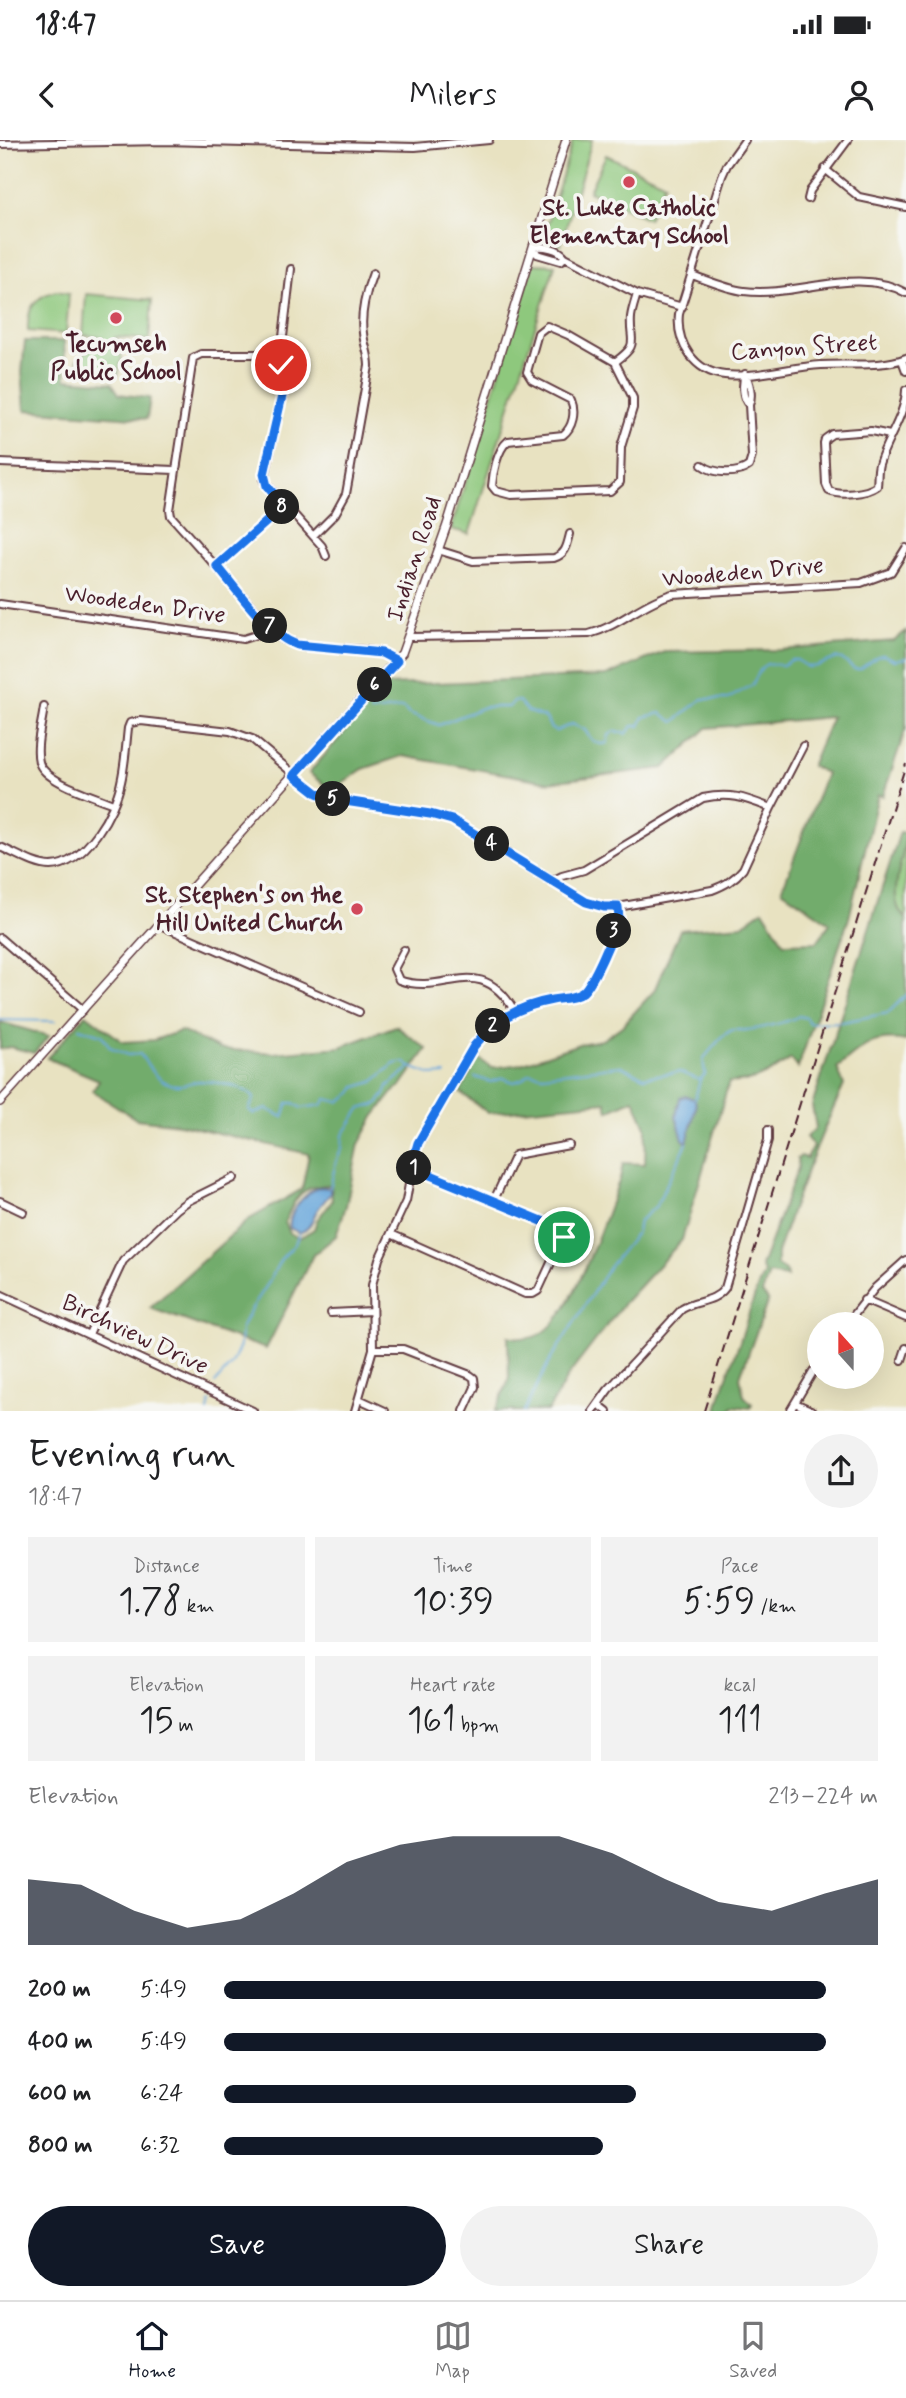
<!DOCTYPE html>
<meta charset="utf-8">
<style>
body{margin:0;font-family:Mynerve,sans-serif;background:#f2f2f2;color:#202124;height:100vh;display:flex;flex-direction:column;font-size:26px;white-space:nowrap}
*{box-sizing:border-box;margin:0}
p{font-size:23px;color:#757577}
.icon{flex:none;width:38px;height:38px;fill:none;stroke:currentColor;stroke-width:2;stroke-linecap:round;stroke-linejoin:round}
.map{position:relative;height:1271px;overflow:hidden}
.details{display:flex;flex-direction:column;background:#fff;flex:1}
.details>*{flex:none}
.needle{width:46px;rotate:339deg}
.fabs{position:absolute;left:807px;top:1172px;display:grid;gap:14px}
.fabs a{display:grid;place-items:center;width:77px;height:77px;border-radius:50%;background:#fff;box-shadow:0 7px 28px #0002;font-size:35px}
.pin{position:absolute;display:grid;place-items:center;width:60px;height:60px;color:#fff;margin:-30px;border:4px solid #fff;border-radius:50%;box-shadow:0 2px 7px #0007}
.km{position:absolute;width:35px;height:35px;margin:-18px;border-radius:50%;background:#222;color:#fff;font-size:19px;line-height:35px;text-align:center}
.round{display:grid;place-items:center;flex:none;width:74px;height:74px;border-radius:37px;background:#f2f2f2}
.summary{display:flex;align-items:center;justify-content:space-between;height:119px;padding:0 28px}
h1{font-size:38px;font-weight:600;line-height:52px}
.stats{display:grid;grid-template-columns:repeat(3,1fr);gap:10px;height:119px;padding:7px 28px}
.stats div{display:grid;align-content:center;border-radius:0px;background:#f2f2f2;text-align:center}
.stats b{font-size:35px;font-weight:600}
.stats small{font-size:19px;font-weight:400}
.stats p{font-size:19px}
.chart{height:196px;padding:14px 28px}
.chart p{display:flex;justify-content:space-between}
.chart svg{width:100%;height:126px;margin-top:7px;fill:#111827;opacity:.7}
.action{display:flex;gap:14px;margin-top:auto;padding:14px 28px}
.action a{flex:1;height:80px;border-radius:42px;background:#111827;color:#fff;font-size:28px;font-weight:600;line-height:80px;text-align:center}
.action a+a{background:#f2f2f2;color:#202124}
ul{padding:0 28px;list-style:none;font-size:23px}
li{display:grid;grid-template-columns:112px 84px 1fr;align-items:center;height:52px}
li i{height:18px;border-radius:9px;background:#111827}
.status{display:flex;justify-content:space-between;align-items:center;height:49px;padding:0 35px;background:#fff;direction:ltr}
.status svg{height:19px;fill:currentColor}
header{display:flex;justify-content:space-between;align-items:center;height:91px;padding:0 28px;background:#fff;font-size:32px;font-weight:600}
.dock{display:flex;justify-content:space-around;align-items:center;height:98px;border-top:2px solid #e0e0e0;background:#fff;font-size:19px;color:#757577}
.dock a{display:grid;justify-items:center;gap:4px}
.dock .on{color:#111827}
.map>svg:first-child{display:block}
.green{fill:#8ec87d;stroke:#6c7454;stroke-width:2}
.forest{fill:#72ac6c;stroke:#5e664c;stroke-width:2;fill-rule:evenodd}
.water{fill:#69a7db;stroke:#5a6383;stroke-width:2}
.lines{fill:none;stroke-linecap:round;stroke-linejoin:round}
.stream{stroke:#69a7db;stroke-width:2}
.minor-casing{stroke:#623c42;stroke-width:10}
.tertiary-casing{stroke:#623c42;stroke-width:10}
.minor{stroke:#fff;stroke-width:6}
.tertiary{stroke:#fff;stroke-width:7}
.rail{stroke:#4a1f2b;stroke-width:2;stroke-dasharray:10 5;stroke-linecap:butt}
.route-casing{stroke:#fff;stroke-width:14}
.route{stroke:#1a73e8;stroke-width:9}
.poi-dot{fill:#d1495b;stroke:#f6f6f2;stroke-width:2.5}
.labels{text-anchor:middle;dominant-baseline:central;stroke-width:7;stroke-linejoin:round;paint-order:stroke}
.poi-label{font-size:24px;font-weight:bold;fill:#4a1f2b;stroke:#f6f6f2}
.street-label{font-size:24px;fill:#4a1f2b;stroke:#f6f6f2}
</style>
<div class="status"><b>18:47</b><svg viewBox="0 0 49 12"><path d="M0 12V9h3v3zM5 12V6h3v6zM10 12V3h3v9zM15 12V0h3v12zM26 1h20v11H26zM47 4h2v5h-2z"/></svg></div>
<header><svg class="icon" aria-label="back" viewBox="0 0 24 24"><path d="M15 5l-7 7 7 7"/></svg>Milers<svg class="icon" aria-label="person" viewBox="0 0 24 24"><circle cx="12" cy="8" r="4"/><path d="M4 21q1-7 8-7t8 7"/></svg></header>
<div class="map">
<svg width="906" height="1271" viewBox="0 0 906 1271">
<rect width="100%" height="100%" fill="#f6f6f2"/>
<filter id="ink" filterUnits="userSpaceOnUse"><feTurbulence type="fractalNoise" baseFrequency=".0143" numOctaves="2"/><feDisplacementMap in="SourceGraphic" scale="14" xChannelSelector="R" yChannelSelector="G"/><feConvolveMatrix kernelMatrix="1 2 1 2 8 2 1 2 1" color-interpolation-filters="sRGB"/></filter>
<filter id="wash" filterUnits="userSpaceOnUse"><feTurbulence type="fractalNoise" baseFrequency=".00686" numOctaves="4" result="noise"/><feDisplacementMap in="SourceGraphic" scale="28" xChannelSelector="R" yChannelSelector="G"/><feGaussianBlur stdDeviation="1.57" result="paint"/><feColorMatrix in="noise" values="0 0 0 0 0 0 0 0 0 0 0 0 0 0 0 0 0 1.4 0 .05"/><feComposite in="paint" operator="in"/></filter>
<g filter="url(#wash)">
<rect width="100%" height="100%" fill="#e8e2c1"/>
<path class="green" d="M 573,0 L 592,0 L 561,105 L 547,101 L 544,95 Z
M 606,15 L 665,43 L 648,79 L 589,51 Z
M 533,124 L 555,125 L 469,394 L 451,389 Z
M 56,151 L 69,153 L 66,194 L 28,191 C 27,168 34,157 56,151 Z
M 86,154 L 152,160 L 149,200 L 115,197 L 122,217 L 118,235 L 78,222 L 77,220 L 102,197 L 83,195 Z
M 906,702 L 906,778 C 885,763 901,723 906,702 Z"/>
<path class="forest" d="M 25,201 L 64,201 L 66,239 L 112,243 L 119,254 L 150,258 L 147,279 L 25,270 L 22,232 Z
M 906,491 L 906,588 L 883,656 L 878,655 L 849,778 L 798,928 L 791,919 C 771,932 754,944 729,942 L 682,1100 L 625,1162 L 568,1236 L 548,1271 L 495,1271 L 509,1240 L 508,1196 C 522,1199 531,1200 544,1192 C 575,1171 605,1076 620,1039 L 623,1023 L 645,1024 L 646,987 L 634,959 L 608,971 L 606,962 L 488,973 L 460,952 L 478,918 L 492,928 L 521,924 L 579,904 L 602,900 L 622,886 L 654,851 L 680,790 L 742,785 L 763,770 L 784,803 L 817,802 L 830,783 L 782,750 L 826,633 L 811,626 L 832,577 L 707,588 L 664,628 L 549,642 L 402,616 L 363,629 L 336,647 L 323,644 L 309,633 L 385,545 L 606,536 L 664,512 L 780,510 L 894,501 ZM 680,958 L 696,966 L 687,1003 L 683,999 L 676,976 Z
M 900,692 L 906,693 C 906,716 883,762 906,778 L 906,901 C 872,895 861,908 837,928 L 844,945 C 818,1000 796,1056 777,1113 L 777,1125 L 786,1132 L 787,1137 L 769,1134 L 762,1153 L 768,1160 L 740,1237 L 744,1256 L 752,1264 L 750,1268 L 733,1266 L 731,1271 L 717,1271 C 722,1247 730,1229 738,1207 C 747,1182 752,1157 764,1133 L 761,1126 L 798,1028 L 797,1019 L 801,1016 L 807,1018 L 813,1006 L 806,997 L 816,988 L 812,966 Z
M 86,874 L 123,902 L 154,900 L 181,891 L 220,909 L 274,913 L 341,907 L 396,886 L 427,909 L 400,947 L 396,949 L 374,977 L 359,1004 L 346,1066 L 336,1096 L 313,1115 L 266,1209 L 150,1168 L 248,1080 L 302,1049 L 309,1014 L 179,984 L 136,979 L 93,951 L 99,940 L 47,918 ZM 331,1045 L 332,1061 L 317,1080 L 314,1089 L 299,1098 L 290,1093 L 285,1082 C 296,1055 301,1046 331,1045 Z
M 0,882 L 49,896 L 34,913 L 10,907 L 0,909 Z"/>
<path class="water" d="M 685,956 L 695,959 L 696,966 L 687,1003 L 683,999 L 676,976 L 680,958 Z
M 320,1047 L 330,1048 L 330,1054 C 326,1059 322,1064 318,1069 C 311,1080 312,1089 299,1093 L 290,1088 C 287,1072 305,1052 320,1047 Z"/>
<g class="lines">
<path class="stream" d="M 371,572 L 403,568 L 409,574 L 439,585 L 484,567 L 509,567 L 513,562 L 519,561 L 527,571 L 546,578 L 551,589 L 556,591 L 572,584 L 585,590 C 590,599 596,607 607,603 L 609,595 L 615,591 L 626,594 L 633,586 L 640,586 L 644,577 L 661,573 L 674,582 L 702,559 L 728,559 L 752,545 L 762,527 L 767,524 L 783,525 L 791,520 L 797,520 L 808,527 L 817,526 L 837,518 L 842,519 L 854,529 L 860,529 L 878,516 L 883,515 L 895,520 L 906,518
M 0,880 L 55,881
M 79,888 L 102,895 L 110,907 L 128,915 L 140,914 C 149,926 158,944 176,945 C 183,946 191,942 198,941 C 212,941 246,946 254,958 L 249,970 L 253,974 L 267,969 L 283,977 L 288,963 L 294,963 L 301,968 L 322,965 L 326,959 L 339,962 L 352,953 L 356,947 L 373,942 L 394,924 L 404,922 L 411,927
M 475,937 L 491,942 L 503,938 L 514,942 L 523,939 L 530,933 L 543,935 L 621,926 L 644,937 L 679,932 L 700,940 L 705,934 L 703,919 C 711,911 719,897 730,891 C 736,888 739,891 746,890 C 758,889 789,882 799,876 L 806,878 L 809,883 L 842,882 L 888,873 L 906,855
M 695,959 L 700,940
M 330,1048 L 336,1022 L 342,1008 L 343,995 L 360,969 L 377,964 L 384,956 L 388,946 L 411,927 L 431,935 L 446,934
M 215,1243 L 232,1224 L 240,1206 L 241,1189 L 248,1174 L 267,1145 L 281,1119 L 295,1104 L 299,1093
M 208,1271 L 210,1261
M 524,1271 L 549,1222 L 610,1126 L 637,1092 L 639,1081 L 656,1066 L 687,1003"/>
</g>
</g>
<g filter="url(#ink)">
<g class="lines">
<defs>
<path id="minor" d="M 745,0 L 727,25 L 722,36 L 679,174 C 676,203 694,232 725,235 C 754,238 791,227 821,225 C 848,223 881,228 906,218
M 0,4 L 165,1 L 415,7 L 489,0
M 825,29 L 859,57 L 906,67
M 808,59 L 810,51 L 848,0
M 534,107 C 544,106 559,108 565,117 L 637,154 L 682,167
M 534,107 L 537,114 L 561,121 L 565,117
M 291,129 L 281,214 L 282,256 L 264,341 L 322,406 L 326,416
M 692,135 C 709,141 727,149 744,151 C 797,158 856,125 906,153
M 547,186 L 568,195 L 615,222 L 633,258 L 633,268 L 621,307 L 620,342 L 610,351 L 511,355 L 496,351 L 492,346 C 493,333 497,310 508,301 L 563,295 C 573,287 576,272 571,260 L 532,240 L 527,232 L 538,193 Z
M 281,214 L 201,214 L 193,218 L 170,370 L 171,376 L 279,497 C 313,517 368,499 397,521
M 902,220 L 906,231
M 615,222 C 641,203 629,203 631,177 C 632,169 635,161 637,154
M 745,234 C 742,243 742,258 749,265
M 890,295 L 871,291 L 832,294 L 825,299 L 824,303 L 826,344 L 829,351 C 841,356 866,354 877,346 C 878,339 877,331 879,324 C 887,298 905,276 906,250
M 0,323 L 175,330
M 702,325 C 714,334 737,335 749,326 L 752,316 L 749,265 C 753,256 750,242 745,234
M 313,396 L 335,374 L 346,354 L 369,226 C 369,214 364,205 363,193 C 360,175 366,150 373,133
M 438,410 L 473,421 L 554,418 C 566,414 567,406 570,394
M 217,426 L 284,366
M 0,464 L 243,499 L 256,495 L 269,485
M 410,497 L 589,494 C 620,486 641,463 672,454 L 861,443 L 891,432 L 906,408
M 44,567 C 42,583 35,606 39,622 C 44,642 95,656 113,664
M 0,707 C 15,713 35,726 51,726 C 85,725 115,672 121,642 C 125,625 126,606 128,588 L 130,583 L 141,581 L 230,591 L 252,599 L 313,650 L 332,659 L 431,674 L 452,680 L 586,762 L 604,767 L 618,767 L 712,750 C 725,745 734,740 743,729 L 771,668 L 803,606
M 552,741 L 562,736 L 584,730 L 703,658 C 731,652 745,658 771,668
M 160,785 L 359,872
M 0,798 L 83,870
M 404,810 L 394,829 L 399,840 C 446,857 478,811 514,870
M 494,1060 L 515,1015 L 569,1005
M 0,1061 L 23,1072
M 391,1094 L 525,1154 L 533,1154 L 538,1151 L 563,1097 L 562,1090 L 554,1086 L 411,1027
M 0,1154 L 253,1271
M 864,1160 L 906,1178
M 331,1173 L 372,1171
M 846,1185 L 875,1148 L 906,1120
M 89,1194 L 123,1121 L 177,1069 L 188,1061 L 234,1038
M 373,1209 L 403,1209 L 470,1235 L 474,1238 L 475,1247 L 464,1271
M 902,1220 L 906,1208
M 359,1259 L 385,1271
M 795,1263 L 813,1271
M 598,1264 L 607,1271
M 355,1271 L 373,1209 L 372,1145 L 379,1119 L 406,1061 L 415,1010 L 474,906 C 495,880 519,866 552,860 C 562,858 574,859 583,852 C 594,842 613,795 619,779 L 618,767
M 593,1271 L 608,1250 L 682,1169 C 696,1160 714,1163 725,1148 L 768,1000 L 768,990
M 790,1271 L 819,1222"/>
<path id="tertiary" d="M 0,962 L 402,513 L 447,385 L 566,0"/>
</defs>
<use href="#minor" class="minor-casing"/>
<use href="#tertiary" class="tertiary-casing"/>
<use href="#minor" class="minor"/>
<use href="#tertiary" class="tertiary"/>
<path class="rail" d="M 704,1271 L 906,624"/>
</g>
</g>
<g class="lines" filter="url(#ink)">
<defs>
<path id="route" d="M 281,225 L 282,256 L 264,334 L 267,346 L 284,366 L 217,426 C 238,451 267,494 297,505 L 382,513 L 397,521 L 294,635 L 317,653 L 332,659 L 430,674 L 452,680 L 586,762 L 604,767 L 618,767 L 619,779 C 613,795 594,842 583,852 C 574,859 562,858 552,860 C 519,866 495,880 474,906 L 418,1003 L 411,1027 L 554,1086 L 562,1090 L 564,1097"/>
</defs>
<use href="#route" class="route-casing"/>
<use href="#route" class="route"/>
</g>
<g class="poi-dot">
<circle cx="629" cy="42" r="7"/>
<circle cx="116" cy="178" r="7"/>
<circle cx="357" cy="769" r="7"/>
</g>
<g class="labels">
<g class="poi-label">
<text x="629" y="68">St. Luke Catholic<tspan x="629" dy="28">Elementary School</tspan></text>
<text x="116" y="204">Tecumseh<tspan x="116" dy="28">Public School</tspan></text>
<text x="343" y="755" text-anchor="end">St. Stephen's on the<tspan x="343" dy="28">Hill United Church</tspan></text>
</g>
<g class="street-label">
<text transform="translate(804 208) rotate(-4)">Canyon Street</text>
<text transform="translate(415 419) rotate(-72)">Indian Road</text>
<text transform="translate(743 433) rotate(-5)">Woodeden Drive</text>
<text transform="translate(145 465) rotate(8)">Woodeden Drive</text>
<text transform="translate(135 1195) rotate(25)">Birchview Drive</text>
</g>
</g>
</svg>
<div class="fabs">
<a><svg class="needle" viewBox="-14 -14 28 28"><path d="M0-13l5 13h-10z" fill="#e53935"/><path d="M0 13l5-13h-10z" fill="#757577"/></svg></a>
</div>
<div class="pin" style="left:564px;top:1097px;background:#1e9e55"><svg class="icon" aria-label="arrive" viewBox="0 0 24 24"><path d="M6 21V4h12l-3 4 3 4H6"/></svg></div>
<div class="pin" style="left:281px;top:225px;background:#d93025"><svg class="icon" aria-label="check" viewBox="0 0 24 24"><path d="M5 12l5 5 9-10"/></svg></div>
<b class="km" style="left:414px;top:1028px">1</b>
<b class="km" style="left:493px;top:886px">2</b>
<b class="km" style="left:614px;top:791px">3</b>
<b class="km" style="left:492px;top:704px">4</b>
<b class="km" style="left:333px;top:659px">5</b>
<b class="km" style="left:375px;top:545px">6</b>
<b class="km" style="left:270px;top:486px">7</b>
<b class="km" style="left:282px;top:367px">8</b>
</div>
<section class="details">
<div class="summary"><div><h1>Evening run</h1><p>18:47</p></div><a class="round"><svg class="icon" aria-label="share" viewBox="0 0 24 24"><path d="M12 15V3M7 8l5-5 5 5M5 13v7h14v-7"/></svg></a></div>
<div class="stats">
<div><p>Distance</p><b>1.78<small> km</small></b></div>
<div><p>Time</p><b>10:39</b></div>
<div><p>Pace</p><b>5:59<small> /km</small></b></div>
</div>
<div class="stats">
<div><p>Elevation</p><b>15<small> m</small></b></div>
<div><p>Heart rate</p><b>161<small> bpm</small></b></div>
<div><p>kcal</p><b>111</b></div>
</div>
<div class="chart"><p><span>Elevation</span>213–224 m</p>
<svg viewBox="0 0 160 44" preserveAspectRatio="none"><path d="M0 44V21L10 23L20 32L30 38L40 35L50 26L60 15L70 9L80 6L90 6L100 6L110 12L120 21L130 29L140 32L150 26L160 21V44z"/></svg>
</div>
<ul>
<li><b>200 m</b>5:49<i style="width:92%"></i></li>
<li><b>400 m</b>5:49<i style="width:92%"></i></li>
<li><b>600 m</b>6:24<i style="width:63%"></i></li>
<li><b>800 m</b>6:32<i style="width:58%"></i></li>
</ul>
<div class="action"><a>Save</a><a>Share</a></div>
</section>
<nav class="dock">
<a class="on"><svg class="icon" aria-label="home" viewBox="0 0 24 24"><path d="M3 11l9-7 9 7M6 9v11h12V9"/></svg>Home</a>
<a><svg class="icon" aria-label="map" viewBox="0 0 24 24"><path d="M3 6l6-2 6 2 6-2v14l-6 2-6-2-6 2zM9 4v14M15 6v14"/></svg>Map</a>
<a><svg class="icon" aria-label="saved" viewBox="0 0 24 24"><path d="M7 4h10v16l-5-4-5 4z"/></svg>Saved</a>
</nav>
